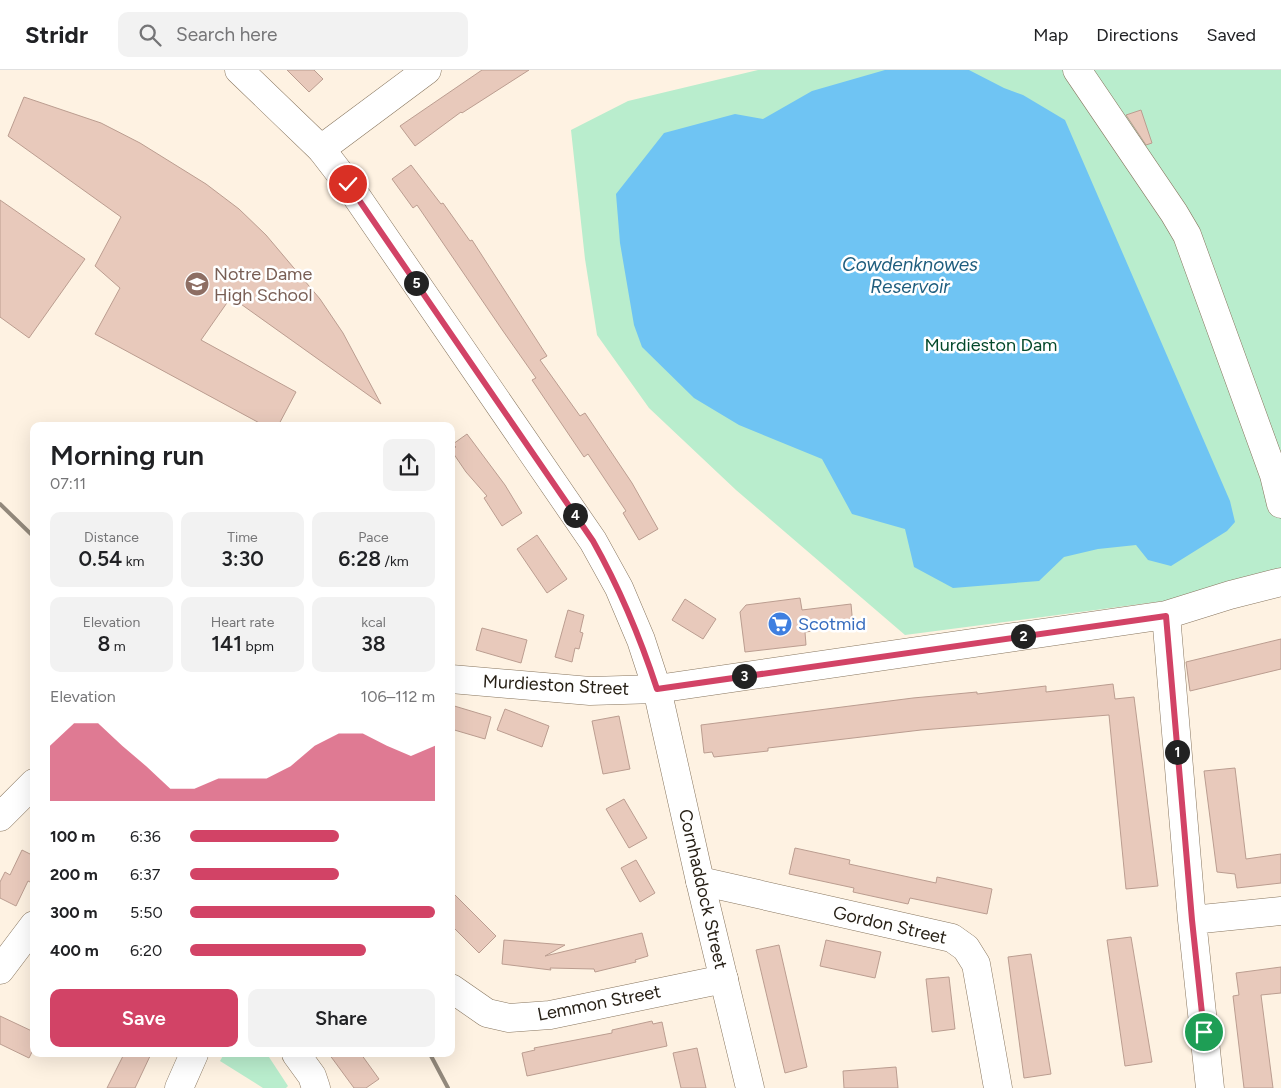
<!DOCTYPE html>
<meta charset="utf-8">
<style>
body{margin:0;font-family:Figtree,sans-serif;background:#f2f2f2;color:#202124;height:100vh;display:flex;flex-direction:column;font-size:19px;white-space:nowrap}
*{box-sizing:border-box;margin:0}
p{font-size:16px;color:#757577}
.icon{flex:none;width:28px;height:28px;fill:none;stroke:currentColor;stroke-width:2;stroke-linecap:round;stroke-linejoin:round}
.map{position:relative;flex:1;overflow:hidden}
.details{position:absolute;left:30px;top:352px;width:425px;height:635px;display:flex;flex-direction:column;background:#fff;border-radius:10px;box-shadow:0 5px 20px #0002}
.details>*{flex:none}
.pin{position:absolute;display:grid;place-items:center;width:42px;height:42px;color:#fff;margin:-21px;border:2px solid #fff;border-radius:50%;box-shadow:0 1px 5px #0007}
.km{position:absolute;width:25px;height:25px;margin:-12px;border-radius:50%;background:#222;color:#fff;font-size:14px;line-height:25px;text-align:center}
.round{display:grid;place-items:center;flex:none;width:52px;height:52px;border-radius:10px;background:#f2f2f2}
.summary{display:flex;align-items:center;justify-content:space-between;height:85px;padding:0 20px}
h1{font-size:28px;font-weight:600;line-height:38px}
.figures{display:grid;grid-template-columns:repeat(3,1fr);gap:8px;height:85px;padding:5px 20px}
.figures div{display:grid;align-content:center;border-radius:10px;background:#f2f2f2;text-align:center}
.figures b{font-size:21px;font-weight:600}
.figures small{font-size:14px;font-weight:400}
.figures p{font-size:14px}
.chart{height:140px;padding:10px 20px}
.chart p{display:flex;justify-content:space-between}
.chart svg{width:100%;height:90px;margin-top:5px;fill:#d24366;opacity:.7}
.primary-button{display:flex;gap:10px;margin-top:auto;padding:10px 20px}
.primary-button a{flex:1;height:58px;border-radius:10px;background:#d24366;color:#fff;font-size:20px;font-weight:600;line-height:58px;text-align:center}
.primary-button a+a{background:#f2f2f2;color:#202124}
ul{padding:0 20px;list-style:none;font-size:16px}
li{display:grid;grid-template-columns:80px 60px 1fr;align-items:center;height:38px}
li i{height:12px;border-radius:6px;background:#d24366}
header{display:flex;align-items:center;gap:30px;box-sizing:border-box;height:70px;padding:0 25px;background:#fff;border-bottom:1px solid #e0e0e0}
header strong{font-size:24px}
nav{display:flex;gap:28px;margin-inline-start:auto;font-size:18px}
.search{width:350px;height:45px;background:#f2f2f2;display:flex;align-items:center;gap:12px;box-sizing:border-box;padding:0 18px;border-radius:10px;color:#757577;font-size:19px}
.map>svg:first-child{display:block}
.green{fill:#b9edcd}
.water{fill:#6fc4f3}
.building{fill:#e8c9bb;stroke:#bb9d90}
.lines{fill:none;stroke-linecap:round;stroke-linejoin:round}
.minor-casing{stroke:#88765f;stroke-width:29}
.major-casing{stroke:#88765f;stroke-width:29}
.minor{stroke:#fff;stroke-width:28}
.major{stroke:#fff;stroke-width:28}
.rail{stroke:#92887b;stroke-width:4}
.route-casing{stroke:#fff;stroke-width:10}
.route{stroke:#d24366;stroke-width:6}
.labels{text-anchor:middle;dominant-baseline:central;stroke-width:5;stroke-linejoin:round;paint-order:stroke}
.education-label{font-size:18px;fill:#785e54;stroke:#fff;text-anchor:start}
.park-label{font-size:18px;fill:#04492b;stroke:#fff}
.shop-label{font-size:18px;fill:#366cbe;stroke:#fff;text-anchor:start}
.street-label{font-size:18px;fill:#282117;stroke:#fff}
.water-label{font-size:19px;font-style:italic;fill:#1f5e7e;stroke:#fff}
</style>
<header>
<strong>Stridr</strong>
<div class="search"><svg class="icon" aria-label="search" viewBox="0 0 24 24"><circle cx="10" cy="10" r="6"/><path d="M15 15l6 6"/></svg>Search here</div>
<nav><a>Map</a><a>Directions</a><a>Saved</a></nav>
</header>
<div class="map">
<svg width="1281" height="1018" viewBox="0 0 1281 1018">
<rect width="100%" height="100%" fill="#fef2e2"/>
<path class="green" d="M 758,0 L 1281,0 L 1281,512 L 1230,525 L 1156,532 L 905,565 L 736,420 L 649,338 L 597,265 L 585,189 L 571,60 L 628,31 Z
M 224,984 L 267,984 L 288,1016 L 286,1018 L 263,1018 L 220,991 Z"/>
<path class="water" d="M 885,0 L 969,0 L 1004,18 L 1023,25 L 1065,50 L 1230,431 L 1235,452 L 1227,461 L 1171,496 L 1148,490 L 1136,475 L 1098,479 L 1064,487 L 1039,511 L 953,518 L 914,497 L 905,459 L 852,444 L 822,389 L 739,355 L 694,328 L 642,277 L 634,255 L 620,173 L 616,124 L 664,63 L 735,44 L 763,49 L 812,21 Z"/>
<path class="building" d="M 287,0 L 314,0 L 323,9 L 309,22 Z
M 482,0 L 529,0 L 462,43 L 461,42 L 415,76 L 400,56 Z
M 24,27 L 101,53 L 140,73 L 206,114 L 239,139 L 266,165 L 320,229 L 343,263 L 381,334 L 231,227 L 201,270 L 296,322 L 278,356 L 265,356 L 95,264 L 120,218 L 95,196 L 121,147 L 8,66 Z
M 1141,40 L 1152,73 L 1146,75 L 1126,45 Z
M 411,95 L 441,134 L 443,133 L 470,171 L 472,170 L 547,286 L 540,290 L 580,346 L 585,343 L 632,413 L 658,459 L 639,470 L 623,443 L 626,441 L 588,384 L 584,387 L 532,310 L 536,308 L 503,261 L 417,135 L 413,138 L 392,109 Z
M 0,130 L 85,189 L 29,268 L 0,247 Z
M 467,364 L 505,415 L 522,443 L 502,456 L 484,428 L 487,426 L 466,402 L 451,380 L 456,377 L 453,374 Z
M 537,465 L 567,509 L 547,523 L 517,479 Z
M 800,528 L 802,540 L 851,534 L 853,556 L 805,562 L 806,575 L 745,582 L 740,542 L 746,535 Z
M 685,529 L 716,549 L 703,569 L 672,550 Z
M 568,540 L 584,545 L 580,562 L 583,563 L 579,579 L 575,578 L 572,592 L 555,587 Z
M 482,558 L 527,570 L 521,593 L 476,580 Z
M 1281,569 L 1281,599 L 1190,621 L 1186,592 Z
M 1113,614 L 1115,629 L 1134,627 L 1158,816 L 1126,819 L 1109,645 L 921,660 L 768,678 L 768,681 L 714,687 L 712,682 L 704,683 L 701,655 L 913,628 L 977,622 L 977,624 L 1046,616 L 1046,622 Z
M 451,635 L 491,647 L 485,669 L 451,659 Z
M 505,639 L 549,656 L 542,677 L 497,660 Z
M 619,646 L 630,699 L 603,704 L 592,651 Z
M 1235,698 L 1246,789 L 1281,784 L 1281,813 L 1237,818 L 1235,804 L 1217,802 L 1204,701 Z
M 624,729 L 647,768 L 629,778 L 606,739 Z
M 795,778 L 850,790 L 849,794 L 936,813 L 937,807 L 992,819 L 987,844 L 910,828 L 908,834 L 853,822 L 854,818 L 789,804 Z
M 22,780 L 34,786 L 34,814 L 28,811 L 16,836 L 0,828 L 0,812 L 5,802 L 10,805 Z
M 636,790 L 655,823 L 640,832 L 621,798 Z
M 451,821 L 496,866 L 479,883 L 451,855 Z
M 642,863 L 648,886 L 635,890 L 636,892 L 595,902 L 594,899 L 550,898 L 551,900 L 502,894 L 504,870 L 565,875 L 545,886 Z
M 1131,867 L 1152,992 L 1125,996 L 1107,870 Z
M 826,870 L 881,882 L 875,908 L 820,896 Z
M 779,875 L 807,997 L 785,1003 L 756,880 Z
M 1031,884 L 1051,1004 L 1024,1008 L 1008,887 Z
M 1281,897 L 1281,923 L 1261,925 L 1273,1018 L 1244,1018 L 1233,926 L 1239,925 L 1236,903 Z
M 949,907 L 955,959 L 932,962 L 926,909 Z
M 0,946 L 34,962 L 34,978 L 29,988 L 0,974 Z
M 652,951 L 653,954 L 662,952 L 667,976 L 527,1006 L 522,983 L 535,980 L 534,978 L 612,963 L 612,960 Z
M 697,978 L 706,1018 L 681,1018 L 673,983 Z
M 124,984 L 151,984 L 135,1018 L 107,1018 Z
M 329,984 L 361,984 L 379,1009 L 366,1018 L 354,1018 Z
M 896,997 L 898,1018 L 844,1018 L 843,1001 Z"/>
<g class="lines">
<defs>
<path id="minor" d="M 1077,0 L 1174,143 L 1187,165 L 1274,405 L 1281,434
M 321,79 L 427,0
M 1166,545 L 1192,850 L 1210,1018
M 451,609 L 590,621 L 657,619 L 1166,545 L 1230,525 L 1281,512
M 0,747 L 34,713
M 700,811 L 952,868 L 966,878 L 976,894 L 998,1018
M 1192,850 L 1281,841
M 0,900 L 34,855
M 451,918 L 487,943 L 509,948 L 550,945 L 724,909
M 296,984 L 312,1006 L 316,1018
M 179,1018 L 194,984"/>
<path id="major" d="M 239,0 L 321,79 L 348,114 L 593,471 L 619,518 L 641,570 L 657,619 L 700,811 L 750,1018"/>
</defs>
<use href="#minor" class="minor-casing"/>
<use href="#major" class="major-casing"/>
<use href="#minor" class="minor"/>
<use href="#major" class="major"/>
<path class="rail" d="M 0,434 L 34,467
M 430,984 L 448,1018"/>
</g>
<g class="lines">
<defs>
<path id="route" d="M 348,114 L 593,471 C 620,519 640,567 657,619 L 1166,546 L 1192,850 L 1204,962"/>
</defs>
<use href="#route" class="route-casing"/>
<use href="#route" class="route"/>
</g>
<defs>
<symbol id="school-disc" viewBox="-11 -11 22 22"><circle r="9.5" fill="#8d6e63" stroke="#fff"/><path d="M0-5L7-2L0 1L-7-2ZM-4 1L0 2.5L4 1V4Q0 6-4 4Z" fill="#fff"/></symbol>
<symbol id="supermarket-disc" viewBox="-11 -11 22 22"><circle r="9.5" fill="#3f7fe0" stroke="#fff"/><path d="M-6-5.5h2.5l.6 2H6L4.5 2H-2.5L-4.4-4H-6ZM-1.5 3.2a1.3 1.3 0 1 0 .1 0ZM3 3.2a1.3 1.3 0 1 0 .1 0Z" fill="#fff"/></symbol>
</defs>
<g fill-rule="evenodd">
<use href="#school-disc" x="183" y="200" width="28" height="28"/>
<use href="#supermarket-disc" x="766" y="540" width="28" height="28"/>
</g>
<g class="labels">
<g class="education-label">
<text x="214" y="204">Notre Dame<tspan x="214" dy="21">High School</tspan></text>
</g>
<g class="park-label">
<text x="991" y="275">Murdieston Dam</text>
</g>
<g class="shop-label">
<text x="798" y="554">Scotmid</text>
</g>
<g class="street-label">
<text transform="translate(556 615) rotate(3)">Murdieston Street</text>
<text transform="translate(703 819) rotate(77)">Cornhaddock Street</text>
<text transform="translate(890 855) rotate(13)">Gordon Street</text>
<text transform="translate(599 933) rotate(-11)">Lemmon Street</text>
</g>
<g class="water-label">
<text x="910" y="194">Cowdenknowes<tspan x="910" dy="22">Reservoir</tspan></text>
</g>
</g>
</svg>
<div class="pin" style="left:1204px;top:962px;background:#1e9e55"><svg class="icon" aria-label="arrive" viewBox="0 0 24 24"><path d="M6 21V4h12l-3 4 3 4H6"/></svg></div>
<div class="pin" style="left:348px;top:114px;background:#d93025"><svg class="icon" aria-label="check" viewBox="0 0 24 24"><path d="M5 12l5 5 9-10"/></svg></div>
<b class="km" style="left:1177px;top:682px">1</b>
<b class="km" style="left:1023px;top:566px">2</b>
<b class="km" style="left:744px;top:606px">3</b>
<b class="km" style="left:575px;top:445px">4</b>
<b class="km" style="left:416px;top:213px">5</b>
<section class="details">
<div class="summary"><div><h1>Morning run</h1><p>07:11</p></div><a class="round"><svg class="icon" aria-label="share" viewBox="0 0 24 24"><path d="M12 15V3M7 8l5-5 5 5M5 13v7h14v-7"/></svg></a></div>
<div class="figures">
<div><p>Distance</p><b>0.54<small> km</small></b></div>
<div><p>Time</p><b>3:30</b></div>
<div><p>Pace</p><b>6:28<small> /km</small></b></div>
</div>
<div class="figures">
<div><p>Elevation</p><b>8<small> m</small></b></div>
<div><p>Heart rate</p><b>141<small> bpm</small></b></div>
<div><p>kcal</p><b>38</b></div>
</div>
<div class="chart"><p><span>Elevation</span>106–112 m</p>
<svg viewBox="0 0 160 44" preserveAspectRatio="none"><path d="M0 44V17L10 6L20 6L30 17L40 27L50 38L60 38L70 33L80 33L90 33L100 27L110 17L120 11L130 11L140 17L150 22L160 17V44z"/></svg>
</div>
<ul>
<li><b>100 m</b>6:36<i style="width:61%"></i></li>
<li><b>200 m</b>6:37<i style="width:61%"></i></li>
<li><b>300 m</b>5:50<i style="width:100%"></i></li>
<li><b>400 m</b>6:20<i style="width:72%"></i></li>
</ul>
<div class="primary-button"><a>Save</a><a>Share</a></div>
</section>
</div>
